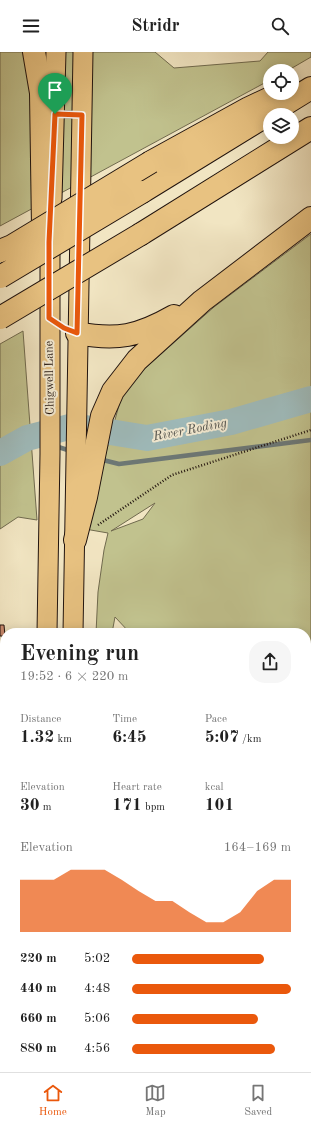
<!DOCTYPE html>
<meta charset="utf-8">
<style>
body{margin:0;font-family:"Old Standard TT",serif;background:#f6f6f6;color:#222;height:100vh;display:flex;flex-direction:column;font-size:15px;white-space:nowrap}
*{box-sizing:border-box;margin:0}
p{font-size:13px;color:#767676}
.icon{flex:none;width:22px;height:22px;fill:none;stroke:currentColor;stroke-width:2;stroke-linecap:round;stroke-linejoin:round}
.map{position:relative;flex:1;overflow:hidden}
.sheet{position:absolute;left:0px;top:576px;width:311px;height:444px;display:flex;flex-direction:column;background:#fff;border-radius:16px 16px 0 0;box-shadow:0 2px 10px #0003}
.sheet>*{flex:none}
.controls{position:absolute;left:263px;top:12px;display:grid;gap:8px}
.controls a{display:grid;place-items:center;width:36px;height:36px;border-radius:50%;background:#fff;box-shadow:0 2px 10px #0003;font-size:20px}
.pin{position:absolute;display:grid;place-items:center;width:34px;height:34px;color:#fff;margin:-41px -17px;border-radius:50% 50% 50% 0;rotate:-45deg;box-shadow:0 0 4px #0007}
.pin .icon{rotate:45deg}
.round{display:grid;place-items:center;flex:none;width:42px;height:42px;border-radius:16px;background:#f6f6f6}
.headline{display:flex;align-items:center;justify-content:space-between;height:68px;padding:0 20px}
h1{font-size:22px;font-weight:800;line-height:30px}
.stats{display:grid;grid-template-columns:repeat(3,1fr);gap:6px;height:68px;padding:4px 20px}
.stats div{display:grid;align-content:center}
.stats b{font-size:17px;font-weight:800}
.stats small{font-size:11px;font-weight:400}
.stats p{font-size:11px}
.chart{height:112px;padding:8px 20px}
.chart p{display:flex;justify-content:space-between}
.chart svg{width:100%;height:72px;margin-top:4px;fill:#ea580c;opacity:.7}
ul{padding:0 20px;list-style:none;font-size:13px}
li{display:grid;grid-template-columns:64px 48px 1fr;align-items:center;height:30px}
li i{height:10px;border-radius:5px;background:#ea580c}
header{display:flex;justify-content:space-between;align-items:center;height:52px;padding:0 20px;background:#fff;font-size:18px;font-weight:800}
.tab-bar{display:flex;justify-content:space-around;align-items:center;height:56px;border-top:1px solid #e0e0e0;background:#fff;font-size:11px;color:#767676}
.tab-bar a{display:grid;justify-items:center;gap:2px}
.tab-bar .on{color:#ea580c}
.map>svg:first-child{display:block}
.green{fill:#c1c28e;stroke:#706a4e;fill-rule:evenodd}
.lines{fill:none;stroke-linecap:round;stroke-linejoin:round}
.stream{stroke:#6c7877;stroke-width:4.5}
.river{stroke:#9fbcbd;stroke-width:26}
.building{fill:#ce8e72;stroke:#20130e}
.service-casing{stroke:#54483b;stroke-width:8}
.minor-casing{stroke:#54483b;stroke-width:14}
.tertiary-casing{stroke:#54483b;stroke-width:17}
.primary-casing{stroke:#20130e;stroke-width:21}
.motorway-casing{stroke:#20130e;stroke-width:24}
.path{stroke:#20130e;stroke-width:2.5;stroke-dasharray:1 2;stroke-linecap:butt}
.service{stroke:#f6eed7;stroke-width:6}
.minor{stroke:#f6eed7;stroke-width:12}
.tertiary{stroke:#f6eed7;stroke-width:15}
.primary{stroke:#e8c281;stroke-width:19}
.motorway{stroke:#e8c281;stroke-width:22}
.motorway-bridge-casing{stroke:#20130e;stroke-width:24;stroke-linecap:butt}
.motorway-bridge{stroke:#e8c281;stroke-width:22}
.route-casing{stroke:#fff;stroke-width:8}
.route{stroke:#ea580c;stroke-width:5}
.labels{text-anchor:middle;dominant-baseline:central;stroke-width:4;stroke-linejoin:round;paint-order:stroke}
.street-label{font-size:12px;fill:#20130e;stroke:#f6eed7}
.water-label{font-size:13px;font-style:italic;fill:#4c4e4b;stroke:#f6eed7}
</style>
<header><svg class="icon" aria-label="menu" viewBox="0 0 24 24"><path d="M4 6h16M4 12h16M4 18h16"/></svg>Stridr<svg class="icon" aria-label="search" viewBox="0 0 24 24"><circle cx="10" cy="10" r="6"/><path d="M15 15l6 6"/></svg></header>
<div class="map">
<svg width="311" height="1020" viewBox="0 0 311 1020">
<rect width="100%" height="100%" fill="#f1e5c2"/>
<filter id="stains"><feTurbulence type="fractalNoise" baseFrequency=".005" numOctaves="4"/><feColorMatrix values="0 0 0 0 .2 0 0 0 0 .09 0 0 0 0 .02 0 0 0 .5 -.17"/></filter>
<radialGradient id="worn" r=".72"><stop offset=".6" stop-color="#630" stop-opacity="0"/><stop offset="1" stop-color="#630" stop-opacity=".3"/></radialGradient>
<path class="green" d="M 0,0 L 155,0 L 174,16 L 260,9 L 268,0 L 311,0 L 311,5 L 287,19 L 270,19 L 270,28 L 0,174 Z
M 311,182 L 311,878 L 306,878 L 306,581 L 130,581 L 115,565 L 112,581 L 96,581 L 98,540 L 104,498 L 108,481 L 85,477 L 124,335 L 214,255 ZM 155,451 L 143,467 L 111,479 Z
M 23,279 L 37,468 L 18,465 L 0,477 L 0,292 Z"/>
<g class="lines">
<path class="stream" d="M 27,386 L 46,391
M 55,394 L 71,399
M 99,407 L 119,412 L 311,388"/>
<path class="river" d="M 0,401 L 27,386 L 73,374 L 147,386 L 231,370 L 311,347"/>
</g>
<path class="building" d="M 0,573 L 4,573 L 5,584 L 0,584 Z
M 5,662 L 5,737 L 1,737 L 0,739 L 0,663 Z
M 5,913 L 5,1015 L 16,1015 L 17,1017 L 0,1019 L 0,914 Z
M 145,1015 L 179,1015 L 179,1020 L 145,1020 Z"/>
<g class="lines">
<defs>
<path id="service" d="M 56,62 L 81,63"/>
<path id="minor" d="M 0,831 L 5,831"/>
<path id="tertiary" d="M 306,894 L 311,893"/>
<path id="primary" d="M 52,147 L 56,0
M 47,581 L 50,402 L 50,183
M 73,581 L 83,0
M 56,1015 L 56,1020
M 80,1020 L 80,1015"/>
<path id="motorway" d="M 34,0 L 41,41 L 43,176 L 49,190
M 151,110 L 249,56 L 281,41
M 142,140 L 311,36
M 141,182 L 311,76
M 77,281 C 117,289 139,284 174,264
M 75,488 L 86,445 L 102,364 L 113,339 L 137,308 L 202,249 L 311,166"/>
</defs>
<use href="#service" class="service-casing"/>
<use href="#minor" class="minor-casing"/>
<use href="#tertiary" class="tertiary-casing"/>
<use href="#primary" class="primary-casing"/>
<use href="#motorway" class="motorway-casing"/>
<path class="path" d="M 98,473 L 172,423 L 311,378
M 306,747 L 311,745
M 118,1020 L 119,1015"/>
<use href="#service" class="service"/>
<use href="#minor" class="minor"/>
<use href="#tertiary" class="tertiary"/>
<use href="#primary" class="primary"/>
<use href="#motorway" class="motorway"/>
<defs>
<path id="motorway-bridge" d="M 0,199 L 12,194 L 151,110
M 0,225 L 142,140
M 0,266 L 141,182"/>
</defs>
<use href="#motorway-bridge" class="motorway-bridge-casing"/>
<use href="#motorway-bridge" class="motorway-bridge"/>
</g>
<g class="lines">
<defs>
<path id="route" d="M 55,62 L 82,63 L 77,281 L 64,276 L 49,266 L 49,190 Z"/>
</defs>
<use href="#route" class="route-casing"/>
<use href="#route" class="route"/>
</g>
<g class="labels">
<g class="street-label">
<text transform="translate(50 326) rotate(-91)">Chigwell Lane</text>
</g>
<g class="water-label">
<text transform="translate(190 378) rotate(-11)">River Roding</text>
</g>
</g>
<rect width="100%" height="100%" filter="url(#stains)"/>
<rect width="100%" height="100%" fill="url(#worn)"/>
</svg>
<div class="controls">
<a><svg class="icon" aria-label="locate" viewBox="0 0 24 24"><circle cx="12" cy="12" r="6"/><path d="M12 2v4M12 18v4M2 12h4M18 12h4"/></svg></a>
<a><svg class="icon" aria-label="layers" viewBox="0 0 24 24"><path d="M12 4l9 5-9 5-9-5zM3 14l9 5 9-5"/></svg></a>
</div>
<div class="pin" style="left:55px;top:62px;background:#1e9e55"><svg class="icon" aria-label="arrive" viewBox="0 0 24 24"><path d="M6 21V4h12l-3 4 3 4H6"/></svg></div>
<section class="sheet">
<div class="headline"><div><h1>Evening run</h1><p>19:52 · 6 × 220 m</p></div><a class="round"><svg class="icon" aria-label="share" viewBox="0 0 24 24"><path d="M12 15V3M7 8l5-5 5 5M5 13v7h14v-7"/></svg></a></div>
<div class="stats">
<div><p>Distance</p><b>1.32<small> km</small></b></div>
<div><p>Time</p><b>6:45</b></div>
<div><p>Pace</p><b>5:07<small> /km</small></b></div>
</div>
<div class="stats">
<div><p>Elevation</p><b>30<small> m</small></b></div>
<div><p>Heart rate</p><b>171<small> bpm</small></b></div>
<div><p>kcal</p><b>101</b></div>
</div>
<div class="chart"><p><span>Elevation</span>164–169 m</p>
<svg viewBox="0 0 160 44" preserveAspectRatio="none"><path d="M0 44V12L10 12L20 12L30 6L40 6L50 6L60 12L70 19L80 25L90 25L100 32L110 38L120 38L130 32L140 19L150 12L160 12V44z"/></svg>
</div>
<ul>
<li><b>220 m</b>5:02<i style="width:83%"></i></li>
<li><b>440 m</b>4:48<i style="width:100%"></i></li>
<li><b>660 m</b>5:06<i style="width:79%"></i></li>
<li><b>880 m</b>4:56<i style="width:90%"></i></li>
</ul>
</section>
</div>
<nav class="tab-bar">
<a class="on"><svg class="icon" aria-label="home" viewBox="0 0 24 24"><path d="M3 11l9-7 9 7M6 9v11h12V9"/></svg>Home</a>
<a><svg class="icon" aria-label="map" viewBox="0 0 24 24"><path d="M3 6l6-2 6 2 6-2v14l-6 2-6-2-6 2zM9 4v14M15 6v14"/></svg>Map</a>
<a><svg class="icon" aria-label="saved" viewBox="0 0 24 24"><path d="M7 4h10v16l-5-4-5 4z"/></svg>Saved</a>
</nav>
